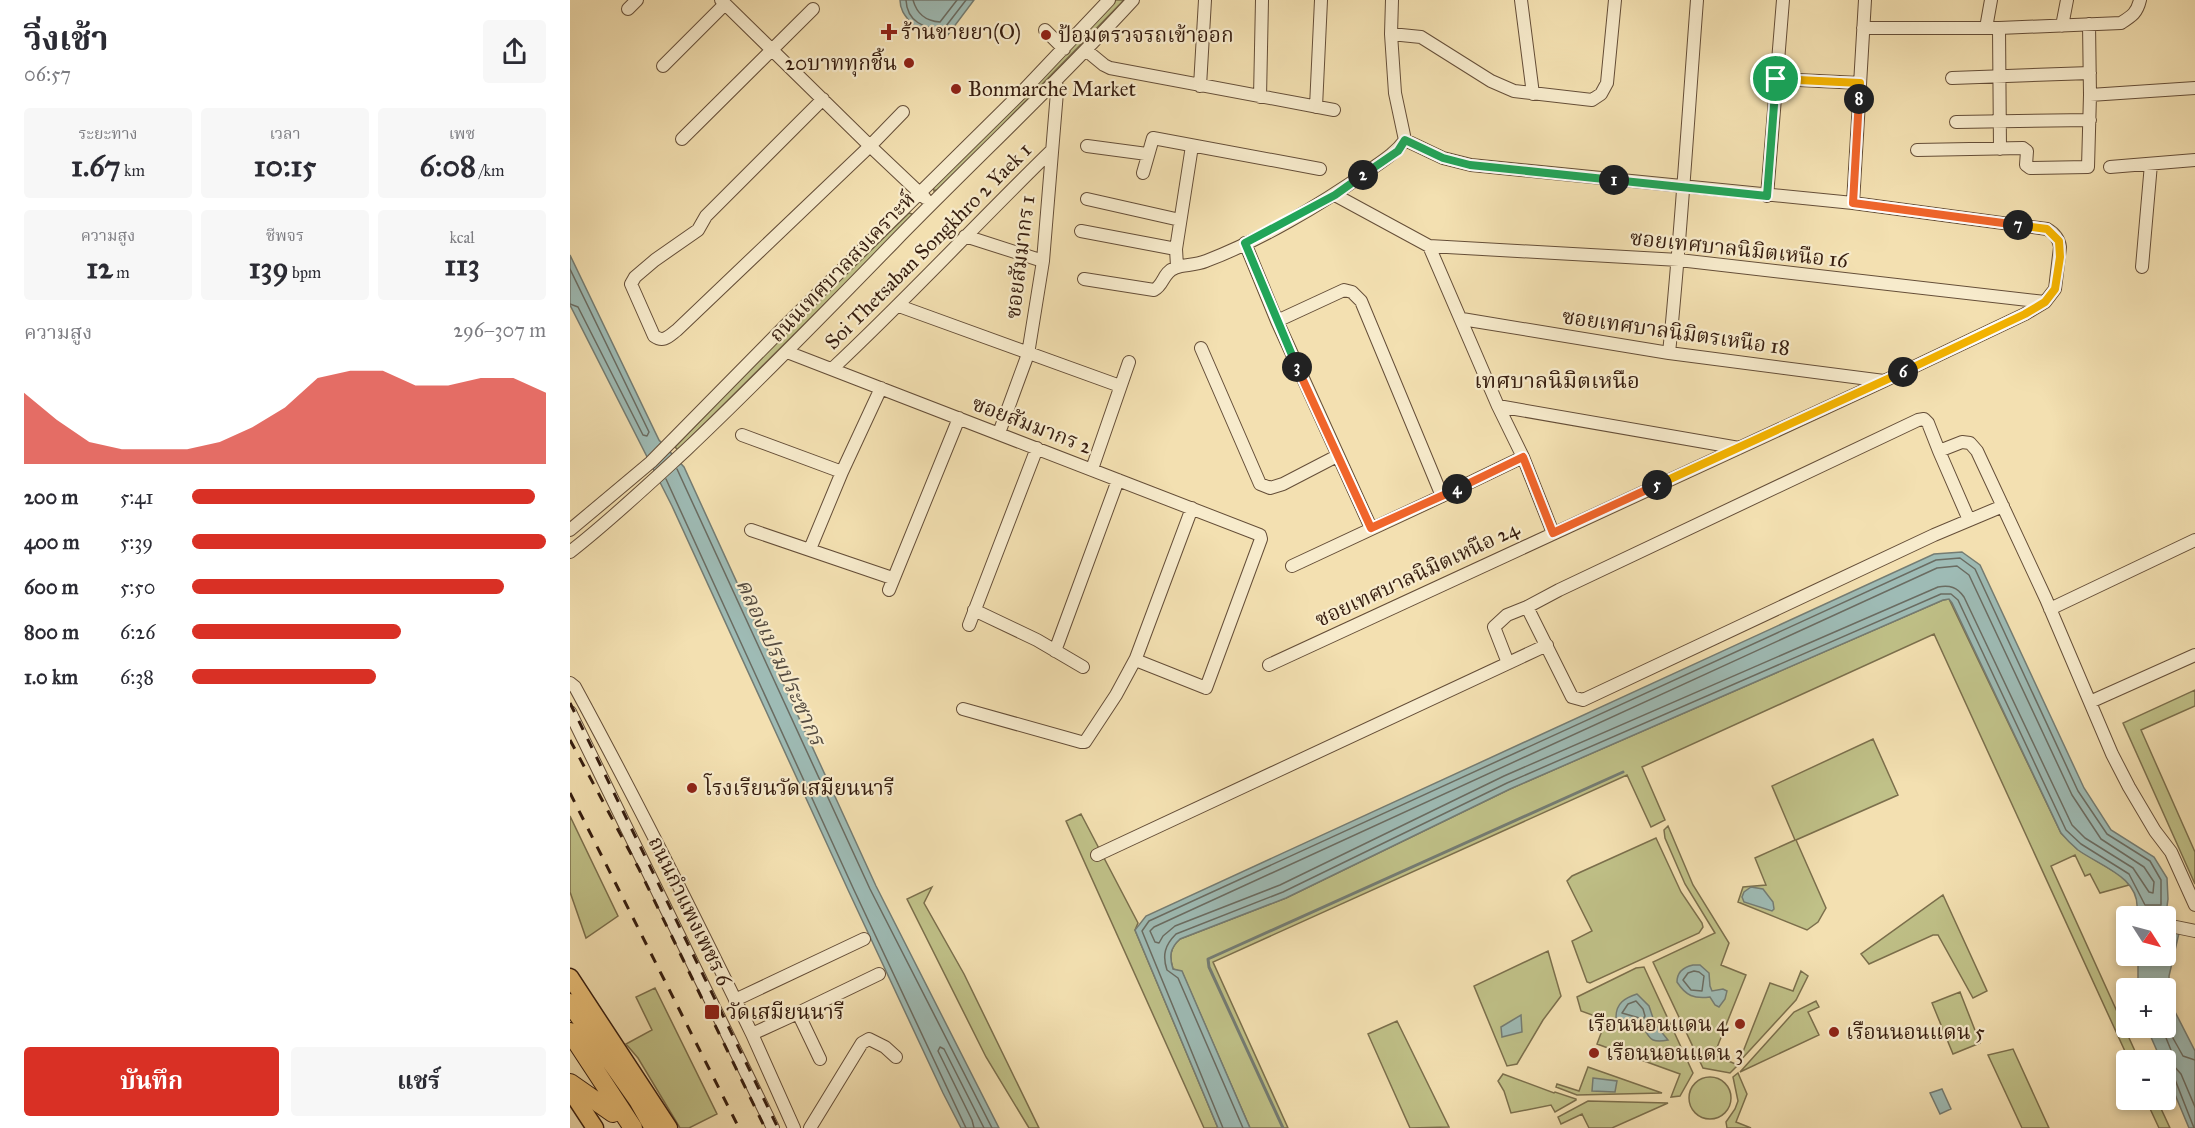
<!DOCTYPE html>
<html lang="th">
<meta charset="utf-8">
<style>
body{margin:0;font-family:"IM FELL Great Primer","Noto Serif Thai",serif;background:#f7f7f7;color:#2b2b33;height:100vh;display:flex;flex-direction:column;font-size:22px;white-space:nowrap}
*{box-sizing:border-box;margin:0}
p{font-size:20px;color:#7c7c81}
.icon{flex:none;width:33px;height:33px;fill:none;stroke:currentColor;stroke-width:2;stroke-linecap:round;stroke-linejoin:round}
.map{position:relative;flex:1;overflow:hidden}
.panel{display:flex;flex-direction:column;background:#fff;width:570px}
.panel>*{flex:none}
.needle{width:39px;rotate:126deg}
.fabs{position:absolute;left:1546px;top:906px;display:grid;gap:12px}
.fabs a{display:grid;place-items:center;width:60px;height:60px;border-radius:6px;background:#fff;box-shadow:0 3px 9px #0003;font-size:30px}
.pin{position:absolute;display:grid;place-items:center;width:51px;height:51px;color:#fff;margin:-26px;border:3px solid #fff;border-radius:50%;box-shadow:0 2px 6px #0007}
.km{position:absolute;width:30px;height:30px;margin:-15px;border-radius:50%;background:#222;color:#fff;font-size:16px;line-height:30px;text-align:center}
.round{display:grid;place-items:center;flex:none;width:63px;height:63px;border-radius:6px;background:#f7f7f7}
.overview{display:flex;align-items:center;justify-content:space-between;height:102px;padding:0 24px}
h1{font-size:33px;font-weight:700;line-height:45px}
.figures{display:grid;grid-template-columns:repeat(3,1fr);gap:9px;height:102px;padding:6px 24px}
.figures div{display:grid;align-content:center;border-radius:6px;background:#f7f7f7;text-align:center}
.figures b{font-size:30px;font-weight:700}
.figures small{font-size:16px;font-weight:400}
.figures p{font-size:16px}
.chart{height:168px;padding:12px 24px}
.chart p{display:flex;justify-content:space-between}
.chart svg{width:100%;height:108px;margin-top:6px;fill:#d93025;opacity:.7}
.cta{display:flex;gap:12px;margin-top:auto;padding:12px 24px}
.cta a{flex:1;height:69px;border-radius:6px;background:#d93025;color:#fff;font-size:24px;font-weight:700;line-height:69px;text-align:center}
.cta a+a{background:#f7f7f7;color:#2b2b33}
ul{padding:0 24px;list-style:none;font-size:20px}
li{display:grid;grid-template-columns:96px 72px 1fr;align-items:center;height:45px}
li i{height:15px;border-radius:8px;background:#d93025}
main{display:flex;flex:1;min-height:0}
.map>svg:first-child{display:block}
.green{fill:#c0c188;stroke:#7b6f4c;stroke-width:1.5}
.water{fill:#9ebbb5;stroke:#747c73;stroke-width:1.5}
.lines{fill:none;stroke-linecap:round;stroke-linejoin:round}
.shore{stroke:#6a6c62;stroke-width:1.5}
.stream{stroke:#747c73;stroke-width:3}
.minor-casing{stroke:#654e38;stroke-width:14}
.major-casing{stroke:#361d0f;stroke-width:19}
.highway-casing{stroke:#361d0f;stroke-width:20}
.minor{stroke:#f7ebcc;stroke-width:12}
.major{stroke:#eac078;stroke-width:16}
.highway{stroke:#eac078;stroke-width:18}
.rail{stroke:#361d0f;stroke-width:3;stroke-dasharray:10 10;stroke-linecap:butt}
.split-1-casing{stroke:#fff;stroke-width:12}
.split-2-casing{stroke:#fff;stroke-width:12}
.split-3-casing{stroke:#fff;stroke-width:12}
.split-4-casing{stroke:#fff;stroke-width:12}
.split-5-casing{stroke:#fff;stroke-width:12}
.split-6-casing{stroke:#fff;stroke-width:12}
.split-7-casing{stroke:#fff;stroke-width:12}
.split-8-casing{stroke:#fff;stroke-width:12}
.split-9-casing{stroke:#fff;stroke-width:12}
.split-1{stroke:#22a559;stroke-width:8}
.split-2{stroke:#22a559;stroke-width:8}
.split-3{stroke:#22a559;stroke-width:8}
.split-4{stroke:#f0652b;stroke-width:8}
.split-5{stroke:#f0652b;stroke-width:8}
.split-6{stroke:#f5b400;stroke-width:8}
.split-7{stroke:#f5b400;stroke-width:8}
.split-8{stroke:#f0652b;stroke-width:8}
.split-9{stroke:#f5b400;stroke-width:8}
.poi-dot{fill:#8f2418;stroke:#f7ebcc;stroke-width:2}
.labels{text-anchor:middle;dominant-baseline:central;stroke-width:4.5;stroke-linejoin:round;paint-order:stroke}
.poi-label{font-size:21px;fill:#361d0f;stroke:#f7ebcc;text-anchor:start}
.street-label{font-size:21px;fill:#361d0f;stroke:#f7ebcc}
.neighbourhood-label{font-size:22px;fill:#361d0f;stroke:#f7ebcc}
.water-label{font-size:22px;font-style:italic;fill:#554c41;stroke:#f7ebcc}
</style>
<main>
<section class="panel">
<div class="overview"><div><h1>วิ่งเช้า</h1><p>06:57</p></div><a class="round"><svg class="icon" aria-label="share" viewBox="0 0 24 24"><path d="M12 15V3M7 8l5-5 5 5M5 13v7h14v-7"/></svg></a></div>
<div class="figures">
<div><p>ระยะทาง</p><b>1.67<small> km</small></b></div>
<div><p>เวลา</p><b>10:15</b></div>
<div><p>เพซ</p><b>6:08<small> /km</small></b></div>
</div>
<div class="figures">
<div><p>ความสูง</p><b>12<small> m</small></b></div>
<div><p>ชีพจร</p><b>139<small> bpm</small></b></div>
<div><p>kcal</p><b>113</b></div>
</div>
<div class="chart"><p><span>ความสูง</span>296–307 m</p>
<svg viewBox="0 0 160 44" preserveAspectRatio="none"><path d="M0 44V15L10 26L20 35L30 38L40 38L50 38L60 35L70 29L80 21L90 9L100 6L110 6L120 12L130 12L140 9L150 9L160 15V44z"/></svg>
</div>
<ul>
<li><b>200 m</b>5:41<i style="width:97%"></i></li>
<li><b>400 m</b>5:39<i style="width:100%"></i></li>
<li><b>600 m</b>5:50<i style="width:88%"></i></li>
<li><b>800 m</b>6:26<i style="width:59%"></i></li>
<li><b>1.0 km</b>6:38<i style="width:52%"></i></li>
</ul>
<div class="cta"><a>บันทึก</a><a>แชร์</a></div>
</section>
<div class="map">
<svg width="1625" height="1128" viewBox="0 0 1625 1128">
<rect width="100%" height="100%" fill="#f3e0b1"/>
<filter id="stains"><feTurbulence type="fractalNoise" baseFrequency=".00333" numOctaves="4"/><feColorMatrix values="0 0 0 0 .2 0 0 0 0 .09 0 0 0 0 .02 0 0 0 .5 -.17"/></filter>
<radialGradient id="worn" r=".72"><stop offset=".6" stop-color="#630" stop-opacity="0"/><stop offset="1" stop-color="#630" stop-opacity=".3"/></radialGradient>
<path class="green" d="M 546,0 L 554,0 L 371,188 L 364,191 L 363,185 L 507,42 Z
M 339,213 L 342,214 L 341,218 L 108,450 L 105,447 L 198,350 Z
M 1379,599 L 1491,833 L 1507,849 L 1555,878 L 1559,885 L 1530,893 L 1520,874 L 1515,876 L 1505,855 L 1481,866 L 1569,1060 L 1559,1060 L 1364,634 L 1072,767 L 1095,820 L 1081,827 L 1057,775 L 643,962 L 718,1128 L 680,1128 L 612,972 L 603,969 C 599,956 600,948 610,939 L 716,898 L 940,789 L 1373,600 Z
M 1625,690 L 1625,706 L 1571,730 L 1625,852 L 1625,884 L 1553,723 Z
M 1303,739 L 1328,795 L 1226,840 L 1256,908 L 1248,922 L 1237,930 L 1168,902 L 1173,887 L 1196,885 L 1185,858 L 1225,840 L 1202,786 Z
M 511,814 L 568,923 L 565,930 L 648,1128 L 634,1128 L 496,821 Z
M 0,816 L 48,916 L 16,938 L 0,892 Z
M 1098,826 L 1123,885 L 1159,943 L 1151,965 L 1176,975 L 1144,1055 L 1168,1065 L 1160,1073 L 1133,1068 L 1083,962 L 1145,933 L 1115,884 L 1095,838 L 1094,830 Z
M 1086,838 L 1111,892 L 1132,923 L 1133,927 L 1129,933 L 1020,983 L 1017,982 L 1002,941 L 1022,931 L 997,881 L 1002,876 Z
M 362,887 L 354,903 L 394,974 L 469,1128 L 459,1128 L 416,1057 L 337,899 Z
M 1373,895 L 1417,991 L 1403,998 L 1368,935 L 1363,935 L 1299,964 L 1291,954 Z
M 978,951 L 991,996 L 973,1020 L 947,1064 L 937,1066 L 904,986 Z
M 1074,967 L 1123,1073 L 1110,1096 L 1101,1097 L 1110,1074 L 1027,1044 L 1036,1020 L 1011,1011 L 1007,997 L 1066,968 Z
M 1231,971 L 1238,976 L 1226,1000 L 1169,1062 L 1200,983 L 1223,991 Z
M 85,988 L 147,1114 L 119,1128 L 110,1128 L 68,1058 L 56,1044 L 82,1030 L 66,997 Z
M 1390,992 L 1410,1043 L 1383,1054 L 1362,1003 Z
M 1246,1001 L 1249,1007 L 1238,1012 L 1249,1035 L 1170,1072 L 1224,1012 Z
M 827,1021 L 879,1127 L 840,1128 L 798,1034 Z
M 1443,1049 L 1479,1128 L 1452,1128 L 1418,1055 Z
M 1018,1067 L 1092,1093 L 1007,1095 L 986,1087 L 987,1084 L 1009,1091 Z
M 1168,1073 L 1177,1094 L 1166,1122 L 1181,1128 L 1157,1128 L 1156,1122 L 1165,1109 L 1168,1101 L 1163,1077 Z
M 933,1074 L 984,1093 L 985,1092 L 1006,1099 L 1006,1100 L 985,1112 L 981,1105 L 941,1113 L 934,1091 L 928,1081 Z
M1119 1098a21 21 0 1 1 42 0a21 21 0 1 1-42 0Z
M 1576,1100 L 1587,1100 L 1600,1128 L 1589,1128 Z
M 1018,1101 L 1098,1103 L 1042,1128 L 1019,1128 L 1012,1114 L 991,1124 L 988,1117 Z"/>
<path class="water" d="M 330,0 L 404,0 L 377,36 L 347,32 C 341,20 330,15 330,0 Z
M 0,255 L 89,440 L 114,467 L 306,886 L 429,1128 L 391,1128 L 373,1093 L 279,892 L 102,506 L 0,305 Z
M 1392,552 L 1410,565 L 1514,788 L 1541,830 L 1584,857 L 1597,878 L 1598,899 L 1596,914 L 1567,910 C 1570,877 1530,866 1508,850 C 1502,845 1496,839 1491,833 L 1382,603 L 1379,599 L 1373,600 L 940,789 L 716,898 L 610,939 C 600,948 599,956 603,969 L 612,971 L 680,1128 L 648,1128 L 565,930 L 576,916 L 1364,554 Z
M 1181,887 L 1193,889 L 1203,902 L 1204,909 L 1202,911 L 1174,902 L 1172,897 L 1174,892 Z
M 1596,931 L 1609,933 L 1599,976 L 1600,1002 L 1625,1051 L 1625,1128 L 1619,1128 L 1596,1073 L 1596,1060 L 1591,1060 L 1577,1028 L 1596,1028 L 1596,988 L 1568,988 L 1568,956 L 1596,956 Z
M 1123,965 L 1130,965 L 1139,973 L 1140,986 L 1142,991 L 1153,989 L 1157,991 L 1155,999 L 1149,1007 L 1145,1005 L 1140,997 C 1124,999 1116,996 1107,982 C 1107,972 1114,967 1123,965 Z
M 1067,994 L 1079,1006 L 1085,1024 L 1098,1040 C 1075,1045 1081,1032 1069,1025 C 1063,1022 1054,1021 1048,1020 L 1046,1017 C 1046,1003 1055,998 1067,994 Z
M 951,1015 L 952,1032 L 932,1037 L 931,1027 Z
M 1023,1078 L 1047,1081 L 1045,1092 L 1022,1091 Z
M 1372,1089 L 1381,1109 L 1370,1114 L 1360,1093 Z"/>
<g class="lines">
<path class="shore" d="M 336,0 C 337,22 354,28 373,30 L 396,0
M 343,0 C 347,14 355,21 370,22 L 387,0
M 0,269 L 79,432 L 77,436 L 73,435 L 8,307 L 0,304
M 107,469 L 300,889 L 422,1128
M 96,479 L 284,890 L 396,1128
M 1387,566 L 1399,575 L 1502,795 L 1531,839 L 1574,867 L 1584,882 L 1583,893 L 1579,892 L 1563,868 L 1515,838 L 1502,825 L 1394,597 C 1387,587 1380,585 1368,587 L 934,776 L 710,885 L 605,926 L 593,936 L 589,943 L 585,942 L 580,931 L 584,927 L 1367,568 Z
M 1124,971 L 1129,972 L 1134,976 L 1132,991 L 1121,990 L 1113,980 L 1118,973 Z
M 1066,1001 L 1073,1009 L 1075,1016 L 1073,1019 L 1052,1013 L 1058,1004 Z
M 1625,1060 L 1613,1056 L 1599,1031 L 1595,1030 L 1594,1033 L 1603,1055 L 1603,1065 L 1611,1074 L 1625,1107
M 1596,1073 L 1601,1074 L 1604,1077 L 1624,1128
M 404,1128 L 402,1120 L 368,1051 L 370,1047 L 374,1049 L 414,1128
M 653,1128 L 572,931 L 579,921 L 1366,560 L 1390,558 L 1405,569 L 1508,791 L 1537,834 L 1580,861 L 1591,880 L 1591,905 L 1575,905 L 1559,874 L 1511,844 L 1496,830 L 1388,600 L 1381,594 L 1371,594 L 937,783 L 713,892 L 606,934 C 595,945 592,955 597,970 L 608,978 L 673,1128"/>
<path class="stream" d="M 713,1128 L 639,967 L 638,959 L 1053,772"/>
<defs>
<path id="minor" d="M 151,0 L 300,146 L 355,198
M 951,0 L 963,94
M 58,9 L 67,0
M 1492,26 L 1497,0
M 1293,28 L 1429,28 L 1551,23 C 1562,16 1567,13 1570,0
M 1416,28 L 1421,0
M 1429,28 L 1430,149
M 475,30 L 494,49
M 821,34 L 851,37 L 921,81 L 944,91 L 1022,100 L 1031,94 L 1037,83 L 1045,0
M 517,51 L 534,65 L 540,68 L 764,110
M 93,66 L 155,4
M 1382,78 L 1520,73
M 1206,79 L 1290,83
M 630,86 L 635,0
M 1520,95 L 1625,88
M 690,97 L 692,0
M 253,99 L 136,216 L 128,230 L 85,260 L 65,277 L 61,284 L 84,336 C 94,343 99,336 107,330 L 300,146 L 333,112
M 746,107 L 751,0
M 1386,122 L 1520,120
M 112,139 L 243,9
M 517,146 L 577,154
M 1347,150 L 1453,148 L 1457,151 L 1456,165 L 1460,168 L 1518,167 L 1520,95 L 1519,24
M 1540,167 L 1625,160
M 573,173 L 583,138 L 750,169
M 765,195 L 859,246 L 928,406 L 953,457 L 983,533
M 1197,196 L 1213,0
M 517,199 L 610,220
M 1283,203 L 1295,0
M 511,231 L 606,249
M 395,236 L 473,261
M 675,243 L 707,321 L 801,528
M 859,246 L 1109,260 L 1475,302
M 607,266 L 606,249 L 622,146
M 1572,267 L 1581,164
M 514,279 L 584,290 C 594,285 593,272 605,268 C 613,264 624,266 636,261 C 689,241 750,205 797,172 C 811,162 825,154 835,140 L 825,93 L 821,34 L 822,0
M 329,306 L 550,386
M 892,319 L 1099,353 L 1314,381
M 707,321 L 774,290 L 782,292 L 791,301 L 872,496
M 631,348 L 690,484 L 700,488 L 713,484 L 767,456
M 217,352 L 690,535 L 691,539 L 636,688 L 568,661 L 566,658
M 1099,353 C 1111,236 1118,118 1127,0
M 262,369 C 337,299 407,223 481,151
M 928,406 L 1169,448
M 429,433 L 458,354 L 473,261 L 487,92 L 486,81
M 172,435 L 272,472
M 1369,451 L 1399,520
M 522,469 L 559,362
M 1433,506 L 1364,535 L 1013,700 L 1002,697 L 957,607 L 989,590 L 1348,420 L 1354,419 L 1358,423 L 1369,451 L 1392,442 L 1400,443 L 1407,451 L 1476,599 L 1542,754 L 1559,787 L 1585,831 L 1601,852 L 1625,905
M 0,530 L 81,462 L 214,327 L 450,94 L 539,0
M 181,530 L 322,578
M 240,549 L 272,472 L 311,388
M 0,552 C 41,520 78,485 116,450 C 187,383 256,312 324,242 C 403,161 486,84 563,0
M 722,566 L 872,496 L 953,457
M 319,590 L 389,418
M 1480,609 L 1625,540
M 404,610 L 467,640 L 513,667
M 399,625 L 467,448
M 485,651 L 548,480
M 938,663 L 924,627 L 937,615 L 957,607
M 699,665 L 1314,381 L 1455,314 L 1475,302 L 1485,289 L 1490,247 C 1489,239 1484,233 1477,229 L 1283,203 L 901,165 L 873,158 L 835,140
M 0,683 L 5,687 C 67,801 125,917 182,1034
M 1520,702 L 1625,655
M 393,709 L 511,742 L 515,742 L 546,695 L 566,658 L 622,508
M 0,712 L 203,1128
M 527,855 L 977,645
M 1596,925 L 1625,931
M 165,1000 L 294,939
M 228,1013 L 309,974
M 224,1128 L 182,1034 L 228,1013 L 250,1059
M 240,1128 L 292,1043 L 299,1039 L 315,1047 L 326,1057"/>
<path id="major" d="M 0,977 L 99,1128
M 0,1090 L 25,1128"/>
<path id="highway" d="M 0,1003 L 68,1100 L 84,1128
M 0,1032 L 63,1128
M 0,1083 L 43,1113"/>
</defs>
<use href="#minor" class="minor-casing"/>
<use href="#major" class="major-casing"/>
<use href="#highway" class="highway-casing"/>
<use href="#minor" class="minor"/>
<use href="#major" class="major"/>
<use href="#highway" class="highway"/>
<path class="rail" d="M 0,703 L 208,1128
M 0,740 L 69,869 L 195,1128
M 0,793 L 169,1128"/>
</g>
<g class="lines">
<defs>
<path id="split-1" d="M 1044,180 L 1197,196 L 1206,79"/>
<path id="split-2" d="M 793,175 L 828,151 L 835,140 L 873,158 L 900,165 L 1044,180"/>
<path id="split-3" d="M 727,367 L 675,243 L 765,195 L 793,175"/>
<path id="split-4" d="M 727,367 L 801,528 L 887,489"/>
<path id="split-5" d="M 887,489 L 953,457 L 983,533 L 1087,485"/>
<path id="split-6" d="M 1087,485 L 1333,372"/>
<path id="split-7" d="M 1333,372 L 1455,314 L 1475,302 L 1485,289 L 1490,257 L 1489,241 L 1477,229 L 1448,225"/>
<path id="split-8" d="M 1289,99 L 1283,203 L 1448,225"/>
<path id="split-9" d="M 1206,79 L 1290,83 L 1289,99"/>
</defs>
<use href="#split-1" class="split-1-casing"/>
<use href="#split-2" class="split-2-casing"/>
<use href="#split-3" class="split-3-casing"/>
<use href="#split-4" class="split-4-casing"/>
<use href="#split-5" class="split-5-casing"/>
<use href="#split-6" class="split-6-casing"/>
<use href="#split-7" class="split-7-casing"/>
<use href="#split-8" class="split-8-casing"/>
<use href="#split-9" class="split-9-casing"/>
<use href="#split-1" class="split-1"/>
<use href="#split-2" class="split-2"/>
<use href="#split-3" class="split-3"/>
<use href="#split-4" class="split-4"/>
<use href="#split-5" class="split-5"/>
<use href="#split-6" class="split-6"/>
<use href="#split-7" class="split-7"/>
<use href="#split-8" class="split-8"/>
<use href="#split-9" class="split-9"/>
</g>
<g class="poi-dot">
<path d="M316 23h6v6h6v6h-6v6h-6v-6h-6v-6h6z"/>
<circle cx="476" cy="35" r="6"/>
<circle cx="339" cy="63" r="6"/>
<circle cx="386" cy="89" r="6"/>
<circle cx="122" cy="788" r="6"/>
<rect x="134" y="1004" width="16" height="16" rx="3"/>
<circle cx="1170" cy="1024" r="6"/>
<circle cx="1264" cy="1032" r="6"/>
<circle cx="1024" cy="1053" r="6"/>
</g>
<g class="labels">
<g class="poi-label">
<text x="331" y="32">ร้านขายยา(O)</text>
<text x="488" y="35">ป้อมตรวจรถเข้าออก</text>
<text x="327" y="63" text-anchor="end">20บาททุกชิ้น</text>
<text x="398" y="89">Bonmarche Market</text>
<text x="134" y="788">โรงเรียนวัดเสมียนนารี</text>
<text x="156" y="1012">วัดเสมียนนารี</text>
<text x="1158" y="1024" text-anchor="end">เรือนนอนแดน 4</text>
<text x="1276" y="1032">เรือนนอนแดน 5</text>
<text x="1036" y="1053">เรือนนอนแดน 3</text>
</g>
<g class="street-label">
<text transform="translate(358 246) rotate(-45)">Soi Thetsaban Songkhro 2 Yaek 1</text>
<text transform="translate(1169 249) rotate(6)">ซอยเทศบาลนิมิตเหนือ 16</text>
<text transform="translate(450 257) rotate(-83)">ซอยสัมมากร 1</text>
<text transform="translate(272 267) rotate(-46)">ถนนเทศบาลสงเคราะห์</text>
<text transform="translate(1106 332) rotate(8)">ซอยเทศบาลนิมิตรเหนือ 18</text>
<text transform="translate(462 425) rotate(21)">ซอยสัมมากร 2</text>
<text transform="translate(847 574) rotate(-25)">ซอยเทศบาลนิมิตเหนือ 24</text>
<text transform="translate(120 911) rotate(64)">ถนนกำแพงเพชร 6</text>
</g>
<g class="neighbourhood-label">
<text x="987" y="380">เทศบาลนิมิตเหนือ</text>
</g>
<g class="water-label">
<text transform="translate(211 662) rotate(65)">คลองเปรมประชากร</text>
</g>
</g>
<rect width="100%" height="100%" filter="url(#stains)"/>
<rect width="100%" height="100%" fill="url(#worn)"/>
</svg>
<div class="fabs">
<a><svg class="needle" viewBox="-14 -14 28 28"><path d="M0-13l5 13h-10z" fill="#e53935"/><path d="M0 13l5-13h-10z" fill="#7c7c81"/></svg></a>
<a>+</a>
<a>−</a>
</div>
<div class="pin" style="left:1206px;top:79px;background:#1e9e55"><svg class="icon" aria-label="arrive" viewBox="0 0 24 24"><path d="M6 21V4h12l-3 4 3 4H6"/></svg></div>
<b class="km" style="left:1044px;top:180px">1</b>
<b class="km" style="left:793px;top:175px">2</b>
<b class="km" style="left:727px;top:367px">3</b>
<b class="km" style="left:887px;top:489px">4</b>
<b class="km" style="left:1087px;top:485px">5</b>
<b class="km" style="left:1333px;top:372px">6</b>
<b class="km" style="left:1448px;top:225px">7</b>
<b class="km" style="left:1289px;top:99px">8</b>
</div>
</main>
